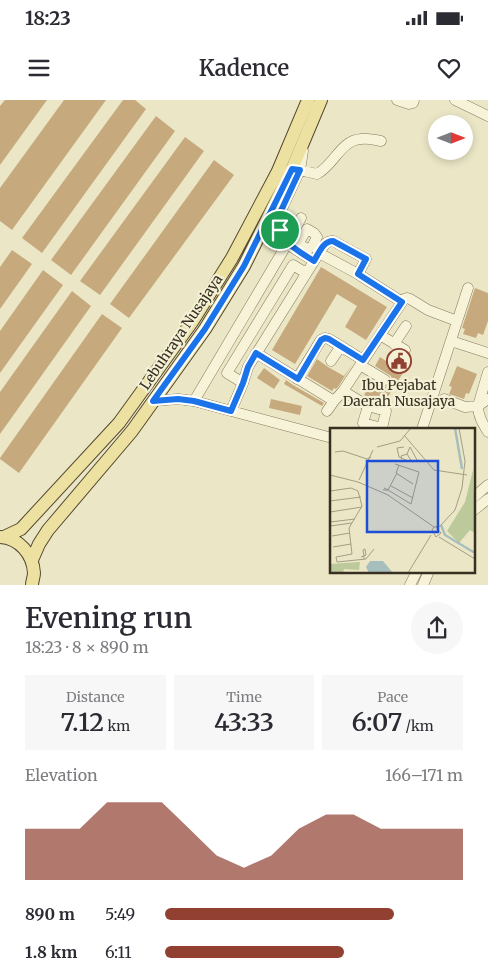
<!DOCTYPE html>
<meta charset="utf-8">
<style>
body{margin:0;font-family:Merriweather,serif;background:#f7f7f7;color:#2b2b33;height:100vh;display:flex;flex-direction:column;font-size:19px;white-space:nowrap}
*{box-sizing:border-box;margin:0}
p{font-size:16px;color:#7c7c81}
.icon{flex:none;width:28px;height:28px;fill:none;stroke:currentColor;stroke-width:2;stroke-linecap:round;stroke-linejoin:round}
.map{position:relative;height:485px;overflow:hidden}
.details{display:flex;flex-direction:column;background:#fff;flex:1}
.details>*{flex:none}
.needle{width:32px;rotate:90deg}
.controls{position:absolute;left:428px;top:15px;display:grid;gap:10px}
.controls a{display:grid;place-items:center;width:45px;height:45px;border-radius:50%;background:#fff;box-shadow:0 2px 8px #0003;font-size:25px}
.pin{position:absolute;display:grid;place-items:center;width:42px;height:42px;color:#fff;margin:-21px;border:2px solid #fff;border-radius:50%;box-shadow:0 1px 5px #0007}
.round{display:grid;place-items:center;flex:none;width:52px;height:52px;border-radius:26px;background:#f7f7f7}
.summary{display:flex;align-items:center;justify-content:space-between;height:85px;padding:0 25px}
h1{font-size:28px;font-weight:600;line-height:38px}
.stats{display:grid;grid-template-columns:repeat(3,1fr);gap:8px;height:85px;padding:5px 25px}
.stats div{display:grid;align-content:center;border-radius:0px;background:#f7f7f7;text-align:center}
.stats b{font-size:25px;font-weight:600}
.stats small{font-size:14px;font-weight:400}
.stats p{font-size:14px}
.chart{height:140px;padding:10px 25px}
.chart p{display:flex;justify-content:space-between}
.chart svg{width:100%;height:90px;margin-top:5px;fill:#914031;opacity:.7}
ul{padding:0 25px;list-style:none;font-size:16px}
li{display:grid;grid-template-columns:80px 60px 1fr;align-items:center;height:38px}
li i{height:12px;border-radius:6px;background:#914031}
.status{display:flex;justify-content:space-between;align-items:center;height:35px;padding:0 25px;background:#fff;direction:ltr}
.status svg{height:14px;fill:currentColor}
header{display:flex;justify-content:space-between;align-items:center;height:65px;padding:0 25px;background:#fff;font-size:22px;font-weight:600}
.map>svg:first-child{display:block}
.building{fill:#c7a97e}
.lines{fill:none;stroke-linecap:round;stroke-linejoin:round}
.minor-casing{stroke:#86795d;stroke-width:11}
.major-casing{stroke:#544731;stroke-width:14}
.minor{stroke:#f7f3d9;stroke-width:10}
.major{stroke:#ece1a0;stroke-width:12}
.route-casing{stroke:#fff;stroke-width:10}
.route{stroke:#1a73e8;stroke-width:6}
.labels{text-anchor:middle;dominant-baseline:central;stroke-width:4.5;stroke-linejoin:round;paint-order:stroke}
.street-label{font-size:14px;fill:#372f20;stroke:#f3f0d5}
.poi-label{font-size:14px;fill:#372f20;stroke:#f3f0d5}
.inset-river{fill:none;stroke:#a7bfbc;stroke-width:2.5}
.inset-road{fill:none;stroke:#a39d84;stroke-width:1}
.view{fill:#1d4ed8;fill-opacity:0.15;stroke:#1d4ed8;stroke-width:2.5}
.inset-edge{fill:none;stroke:#372f20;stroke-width:2.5}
</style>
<div class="status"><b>18:23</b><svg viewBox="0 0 49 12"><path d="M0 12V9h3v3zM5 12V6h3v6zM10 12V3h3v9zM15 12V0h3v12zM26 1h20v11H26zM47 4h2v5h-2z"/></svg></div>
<header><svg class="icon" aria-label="menu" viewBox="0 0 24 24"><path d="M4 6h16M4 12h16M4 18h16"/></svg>Kadence<svg class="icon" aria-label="heart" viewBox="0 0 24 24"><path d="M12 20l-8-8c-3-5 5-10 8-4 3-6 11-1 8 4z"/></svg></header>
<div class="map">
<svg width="488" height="485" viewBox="0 0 488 485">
<rect width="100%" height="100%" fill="#ebe7c6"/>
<path class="building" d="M 5,0 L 47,0 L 0,65 L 0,6 Z
M 64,0 L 106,0 L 12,130 L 0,121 L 0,88 Z
M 123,0 L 135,0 L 146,9 L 42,153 L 22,138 Z
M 156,16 L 175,31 L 71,175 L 51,160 Z
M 185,37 L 204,51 L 100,195 L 80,181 Z
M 214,60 L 234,75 L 129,218 L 110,204 Z
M 12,150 L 32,164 L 0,209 L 0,167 Z
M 321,167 L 387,207 L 366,240 L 345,227 L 357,206 L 337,194 L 295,264 L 272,250 Z
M 43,170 L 63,185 L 0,273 L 0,231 Z
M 475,188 L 488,193 L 488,221 L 483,235 L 478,233 L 476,238 L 463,234 L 465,229 L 462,228 Z
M 72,191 L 91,206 L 0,334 L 0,292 Z
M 102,214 L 122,228 L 19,373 L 0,359 L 0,358 Z
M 380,257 L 397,268 L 400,263 L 406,268 L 384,303 L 371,300 L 364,295 L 367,290 L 363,287 L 368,278 L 384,287 L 389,286 L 391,283 L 392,280 L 391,276 L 375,266 Z
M 317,259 L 328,267 L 344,276 L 353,263 L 338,287 L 336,289 L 334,288 L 332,291 L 307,276 Z
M 457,266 L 477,274 L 469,294 L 466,293 L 464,299 L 449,294 L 452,287 L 449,286 Z
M 264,268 L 280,280 L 274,289 L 257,278 Z
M 286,280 L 293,285 L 324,303 L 322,306 L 284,284 Z
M 271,299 L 302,306 L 300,315 L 269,308 Z"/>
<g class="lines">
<defs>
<path id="minor" d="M 397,0 L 409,4 L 413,3 L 414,0
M 455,0 L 488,16
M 295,69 L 317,74 C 334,65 341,40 361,39 C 368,38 375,40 381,41
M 301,118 L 287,144 L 314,161
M 291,135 L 301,139 L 307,129 L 314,133 L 317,137 L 312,147 L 308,149 L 298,144 L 301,139
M 319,153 C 323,147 325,141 333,141 L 366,159 L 358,174
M 380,235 L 405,250
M 451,241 L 488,253
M 394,244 L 406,226
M 256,253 L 334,301
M 331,261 L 341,246
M 360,265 L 385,280
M 297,279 L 321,240 L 325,238 L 329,239 L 363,260
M 243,283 L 227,273 L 293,165 L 306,173
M 343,291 L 368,306 L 386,311 L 382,328 L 363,323 L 368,306
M 444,299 L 465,307 L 478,306 L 488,272
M 488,299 L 478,306 C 478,316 483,324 488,332
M 153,301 L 178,299 L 194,301 L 287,144 C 282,134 278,127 279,115 L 300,70 L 303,51
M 194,301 L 332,338
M 231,311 L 243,283 L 248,267 L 319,153 L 358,174 L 402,202
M 327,311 L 334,301 L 343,291 L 404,199 L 407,198 L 410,199 L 428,210 L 457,221
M 422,329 L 468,188
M 474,397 L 488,385
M 474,410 L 488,399
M 410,485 L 417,471
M 423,485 L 429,471"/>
<path id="major" d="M 0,437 C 19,438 33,454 34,473 C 34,477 32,481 32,485
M 4,437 L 21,429 L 119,323 L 192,222 L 232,158 L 278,71 L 308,0
M 32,460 L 39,444 L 48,430 L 132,331 L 205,229 L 244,166 L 254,146 L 292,69 L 321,0"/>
</defs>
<use href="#minor" class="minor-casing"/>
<use href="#major" class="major-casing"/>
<use href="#minor" class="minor"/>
<use href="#major" class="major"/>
</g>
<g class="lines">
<defs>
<path id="route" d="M 292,69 L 300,70 L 279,115 C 277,141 295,149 314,161 C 319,153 323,141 333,141 L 366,159 L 358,174 L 402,202 L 363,260 L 329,239 L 325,238 L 321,240 L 298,279 L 256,253 L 248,267 L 243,283 L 231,311 L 194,301 L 178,299 L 153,301 L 205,229 L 244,166 Z"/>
</defs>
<use href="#route" class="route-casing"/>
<use href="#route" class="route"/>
</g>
<defs>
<symbol id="civic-ring" viewBox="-11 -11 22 22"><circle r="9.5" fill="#f3f0d5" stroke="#914031" stroke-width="1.5"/><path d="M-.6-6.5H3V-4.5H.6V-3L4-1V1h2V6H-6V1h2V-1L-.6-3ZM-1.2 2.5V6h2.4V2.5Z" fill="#914031"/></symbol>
</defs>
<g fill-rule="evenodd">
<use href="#civic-ring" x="385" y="247" width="28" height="28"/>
</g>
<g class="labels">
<g class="street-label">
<text transform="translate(181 232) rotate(-56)">Lebuhraya Nusajaya</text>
</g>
<g class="poi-label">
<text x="399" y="285">Ibu Pejabat<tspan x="399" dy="16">Daerah Nusajaya</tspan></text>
</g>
</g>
<g transform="translate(330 328)">
<rect width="145" height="145" fill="#ebe7c6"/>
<path d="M 143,42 L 145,105 L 140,102 L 129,115 L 117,103 L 135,74 ZM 30,134 L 29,142 L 14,141 L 13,145 L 0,145 L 0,136 Z" fill="#bcc99a"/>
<path d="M 40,133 L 53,133 L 63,145 L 39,145 L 36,139 Z" fill="#a7bfbc"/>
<path class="inset-river" d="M 125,0 L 132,41M 111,97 L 115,107 L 145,125"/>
<path class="inset-road" d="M 74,7 L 104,42 L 137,47M 47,19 L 70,13 L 81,0M 74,19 L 67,20 L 69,29 L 78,33M 5,24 L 13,23 L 37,31 L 41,29M 72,31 L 71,28 L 77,26 L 82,34 L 87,32 L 80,19 L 77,26M 65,36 L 89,44 L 81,76M 69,37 L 66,45 L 83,56M 0,47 L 28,54 L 58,67 L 104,99M 29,52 L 43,22M 61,58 L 83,70M 54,60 L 58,62 L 67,45M 53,62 L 58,62 L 81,76M 0,63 L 21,60 L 28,63 L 32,78 L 19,100 L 22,126 L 6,129 L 7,134 L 36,131 L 44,121M 0,73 L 31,69M 0,84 L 32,79M 0,94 L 25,91M 0,98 L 22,95M 106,99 L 111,105 L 106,109 L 102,102 L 104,99 L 110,98 L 125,82 L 132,60 L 135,33 L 129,0M 2,108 L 20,105M 109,109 L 145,131M 3,119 L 21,116M 31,129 L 34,128 L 36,127 L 35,121 L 33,122 L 34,128 L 34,131M 78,145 L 101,107"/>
<path class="view" d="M 37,33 L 108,33 L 108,104 L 37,104 Z"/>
<rect width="145" height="145" class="inset-edge"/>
</g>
</svg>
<div class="controls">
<a><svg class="needle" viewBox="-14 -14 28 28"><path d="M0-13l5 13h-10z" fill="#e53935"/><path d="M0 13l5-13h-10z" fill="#7c7c81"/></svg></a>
</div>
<div class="pin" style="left:280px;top:130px;background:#1e9e55"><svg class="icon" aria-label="arrive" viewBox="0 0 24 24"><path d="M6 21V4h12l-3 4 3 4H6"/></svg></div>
</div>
<section class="details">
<div class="summary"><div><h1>Evening run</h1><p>18:23 · 8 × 890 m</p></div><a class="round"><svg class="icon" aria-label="share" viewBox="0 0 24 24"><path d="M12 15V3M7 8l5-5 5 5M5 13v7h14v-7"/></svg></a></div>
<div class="stats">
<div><p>Distance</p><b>7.12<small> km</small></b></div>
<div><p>Time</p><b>43:33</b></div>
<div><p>Pace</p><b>6:07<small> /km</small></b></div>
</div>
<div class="chart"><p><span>Elevation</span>166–171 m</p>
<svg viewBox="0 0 160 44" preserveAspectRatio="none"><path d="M0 44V19L10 19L20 19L30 6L40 6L50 6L60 19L70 32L80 38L90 32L100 19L110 12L120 12L130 19L140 19L150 19L160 19V44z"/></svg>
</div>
<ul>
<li><b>890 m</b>5:49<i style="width:77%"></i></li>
<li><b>1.8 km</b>6:11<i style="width:60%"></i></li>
</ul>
</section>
